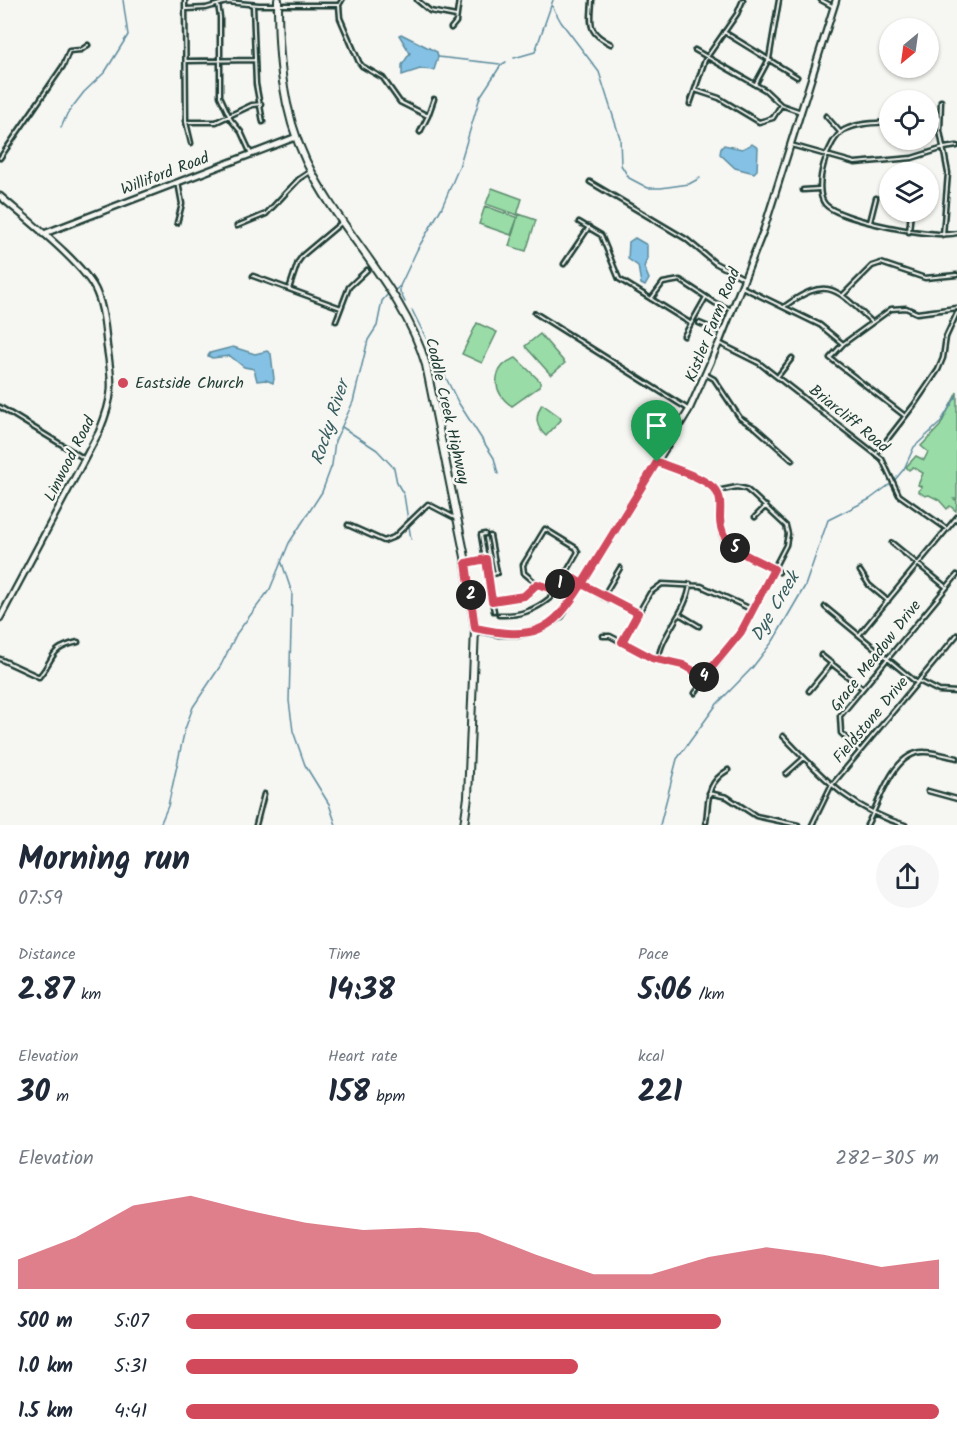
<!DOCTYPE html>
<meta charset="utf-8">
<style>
body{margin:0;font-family:Kalam,sans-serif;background:#f6f6f7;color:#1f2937;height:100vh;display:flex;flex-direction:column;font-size:22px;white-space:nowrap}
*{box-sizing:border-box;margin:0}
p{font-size:20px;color:#747a83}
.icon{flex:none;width:33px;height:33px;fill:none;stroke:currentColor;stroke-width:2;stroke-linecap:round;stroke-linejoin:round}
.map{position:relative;height:825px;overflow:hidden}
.panel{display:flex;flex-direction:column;background:#fff;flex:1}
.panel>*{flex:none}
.needle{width:39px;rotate:209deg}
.tools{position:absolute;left:879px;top:18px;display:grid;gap:12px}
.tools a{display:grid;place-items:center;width:60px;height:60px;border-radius:50%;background:#fff;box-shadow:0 2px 4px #0004;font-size:30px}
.pin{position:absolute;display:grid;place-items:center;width:51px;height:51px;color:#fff;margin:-62px -26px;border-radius:50% 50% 50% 0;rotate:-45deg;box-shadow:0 0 6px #0007}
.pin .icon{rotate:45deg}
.km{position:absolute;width:30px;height:30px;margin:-15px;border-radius:50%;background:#222;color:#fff;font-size:16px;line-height:30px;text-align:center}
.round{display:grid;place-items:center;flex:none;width:63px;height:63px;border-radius:32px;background:#f6f6f7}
.head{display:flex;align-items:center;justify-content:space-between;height:102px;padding:0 18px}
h1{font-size:33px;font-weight:600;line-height:45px}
.stats{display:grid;grid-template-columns:repeat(3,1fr);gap:9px;height:102px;padding:6px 18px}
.stats div{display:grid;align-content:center}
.stats b{font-size:30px;font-weight:600}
.stats small{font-size:16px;font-weight:400}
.stats p{font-size:16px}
.chart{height:168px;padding:12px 18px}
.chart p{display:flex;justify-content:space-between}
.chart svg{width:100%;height:108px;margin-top:6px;fill:#d1495b;opacity:.7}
ul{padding:0 18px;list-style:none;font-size:20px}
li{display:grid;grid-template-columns:96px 72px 1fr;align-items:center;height:45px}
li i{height:15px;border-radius:8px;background:#d1495b}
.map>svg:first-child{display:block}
.green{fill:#99dca7;stroke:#5c8c6e;stroke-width:1.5}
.water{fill:#84c1e4;stroke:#5c8c9e;stroke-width:1.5}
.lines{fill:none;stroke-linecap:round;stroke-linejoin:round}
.stream{stroke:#5c8c9e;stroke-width:1.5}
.street-casing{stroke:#1f3d34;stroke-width:7}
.secondary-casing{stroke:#1f3d34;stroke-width:9}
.primary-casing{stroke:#1f3d34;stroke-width:10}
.street{stroke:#f6f6f2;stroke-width:2}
.secondary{stroke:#f6f6f2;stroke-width:4.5}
.primary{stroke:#f6f6f2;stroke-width:6}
.route-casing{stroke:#fff;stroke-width:12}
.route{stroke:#d1495b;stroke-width:8}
.poi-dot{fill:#d1495b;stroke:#f6f6f2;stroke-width:2}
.labels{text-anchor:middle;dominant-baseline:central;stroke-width:5;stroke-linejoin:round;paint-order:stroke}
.street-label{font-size:16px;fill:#1f3d34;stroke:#f6f6f2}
.poi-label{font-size:16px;fill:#1f3d34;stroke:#f6f6f2;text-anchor:start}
.water-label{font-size:18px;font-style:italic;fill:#385e60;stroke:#f6f6f2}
</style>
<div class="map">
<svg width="957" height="825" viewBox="0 0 957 825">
<rect width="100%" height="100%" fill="#f6f6f2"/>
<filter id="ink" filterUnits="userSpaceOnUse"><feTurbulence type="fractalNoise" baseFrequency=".0167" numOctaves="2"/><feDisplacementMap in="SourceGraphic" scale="12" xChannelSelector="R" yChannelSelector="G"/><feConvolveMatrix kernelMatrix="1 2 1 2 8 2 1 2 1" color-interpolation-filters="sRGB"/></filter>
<g filter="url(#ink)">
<path class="green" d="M 492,188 L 522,199 L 517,215 L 486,204 Z
M 485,206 L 518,218 L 519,214 L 536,220 L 526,251 L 509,246 L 517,219 L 511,235 L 479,224 Z
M 477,323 L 497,332 L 482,363 L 462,354 Z
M 540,334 L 565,363 L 551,375 L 525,346 Z
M 516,358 L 540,381 L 540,386 L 512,406 C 491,393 491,366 516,358 Z
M 957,392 L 957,499 L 954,499 L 957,501 L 956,511 L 950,506 L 947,509 L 939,500 L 929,495 L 925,496 L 918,491 L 922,487 L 918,485 L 923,473 L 913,467 L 909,470 L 906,467 L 916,456 L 924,460 L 928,452 L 921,446 L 940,426 Z
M 542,404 L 560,417 L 561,420 L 546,436 C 535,426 535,416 542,404 Z"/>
<path class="water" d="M 401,34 L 437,52 L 438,57 L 434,70 L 420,69 L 402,75 L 402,65 L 410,53 L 399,35 Z
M 752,144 L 758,148 L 757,170 L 754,173 L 735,168 L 720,154 L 721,148 L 724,145 L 742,149 Z
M 635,238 L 647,245 L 647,259 L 644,267 L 649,279 L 645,286 L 641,284 L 638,266 L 628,259 L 629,242 Z
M 233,347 L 255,354 L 267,351 L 271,354 L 274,379 L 273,383 L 266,380 L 257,381 L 254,369 L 244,367 L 230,356 L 212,358 L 208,356 L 210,353 Z"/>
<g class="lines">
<path class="stream" d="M 552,6 L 561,22 L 599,72 L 620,138 L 621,165 L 629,178 L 648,188 L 661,188 L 689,184 L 700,178
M 438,57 L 500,64
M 514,58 L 535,52 L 553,0
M 61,128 L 67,114 L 84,92 L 105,72 L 128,35 L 123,0
M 400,286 L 400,292 L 405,302
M 393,292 L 400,286 L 417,250 L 442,207 L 459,167 L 480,97 L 501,65 L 506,62
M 412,310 L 458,402 L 494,458 L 498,474
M 342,427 L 377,450 L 394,468 L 397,483 L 404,495 L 411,539
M 282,563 L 292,593 L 289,701 L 293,731 L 305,765 L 329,804 L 336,825
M 160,825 L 168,806 L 185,729 L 193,707 L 221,665 L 237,633 L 270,589 L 289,543 L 322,492 L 332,465 L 335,441 L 353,402 L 368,340 L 377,326 L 382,301 L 388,294
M 660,825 L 677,759 L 717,704 L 752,668 L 773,641 L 805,586 L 828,520 L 870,499 L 893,482 L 904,469 L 914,447 L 940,423 L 957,395"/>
<defs>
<path id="street" d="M 185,0 L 186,122 L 191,143
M 417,0 L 430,11 L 456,16
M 592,0 C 591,24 586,32 611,44
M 821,0 L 834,7
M 218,5 L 220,17 L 220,96 L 231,120 L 241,132 L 251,154
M 253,5 L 256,84 L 263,122
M 273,5 L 259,5 L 276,5
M 280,5 L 294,5 L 281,5
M 294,5 L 339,5 L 340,18 L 359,62 L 362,66 L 383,78 L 400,102 L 428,116 L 434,99
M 339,5 L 342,0
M 186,9 L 206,8 L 227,2 L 259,5
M 451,28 L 456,22 L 459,0
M 724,32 L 797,77
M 695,50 L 765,90 L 781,105 L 801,112
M 186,61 L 255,60
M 755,85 L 769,59 L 779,0
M 695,90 L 719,98 L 759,122 L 773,118 L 781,105
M 941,101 L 940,131 L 948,173 L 943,235
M 690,104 L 705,60 L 737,14 L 743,0
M 826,116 L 840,132
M 928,120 L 940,120
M 186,122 L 216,122 L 252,105 L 261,104
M 890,122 C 875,123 857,123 844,130 C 828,139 812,188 825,204 C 838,220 936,239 957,233
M 420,132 L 428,116
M 791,145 L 855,163 L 912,158 L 944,148 L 957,146
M 0,158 L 63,66 L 69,51 L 81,50 L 88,45
M 590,182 L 686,239 L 715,263 L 745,279
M 803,190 L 819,189
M 579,222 L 601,235 L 619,279 L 690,323
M 870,222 L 876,198
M 177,223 L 182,204 L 178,182
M 237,226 L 266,214 L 299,179 L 311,171
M 909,232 L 911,212
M 564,264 L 589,227
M 253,276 L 341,308
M 742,287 L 820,325 L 843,344
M 289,289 L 298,262 L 303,255 L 341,223
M 843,295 L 872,266 L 881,263 L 925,278 L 957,275
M 651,299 L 663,283 L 680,280 L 715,303 L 732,310
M 785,306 C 829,275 836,289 872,322
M 535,313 L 688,409
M 336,321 L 349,287 L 367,270
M 699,323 L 723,333
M 684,336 L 706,297
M 719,343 L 759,363 L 882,459 L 899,495 L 947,529
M 705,374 L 714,379 L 740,418 L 756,428 L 792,460
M 778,376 L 792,358
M 0,407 L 85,459
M 905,416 L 830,358 L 843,344 L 891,309 L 906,308 L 917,313 L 957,308
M 876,454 L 914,405 L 938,370 L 943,358 L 946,337 L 957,313
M 657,462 C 680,471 719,478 720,507 C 721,517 718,530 724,539 C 733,552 765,564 779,572
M 755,517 L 766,506
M 348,525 L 384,541 L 394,537 L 428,504 L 455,518
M 485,534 L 481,535 L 492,601
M 892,543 L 946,587
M 468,563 L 486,559
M 860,571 L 869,585 L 888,601
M 489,575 L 497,573 L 490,536
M 567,575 L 602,596 L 638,613
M 603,597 L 620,568
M 825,607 L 917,683
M 494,611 L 492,601 L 524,596 L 537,584 L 552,591 L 557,589 L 578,552 L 576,548 L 545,529 L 523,565 L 524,573 L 537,584
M 679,614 L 699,626
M 499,615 C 519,616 534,611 550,598 L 552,591
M 859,635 L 957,517
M 603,636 L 610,636 L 652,658 L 683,665 L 704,677
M 622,642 L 650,593 L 662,584 L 701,586 L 753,610
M 821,655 L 862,688
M 0,659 L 39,677 C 56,657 48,649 78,642
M 658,660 C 662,632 687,612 690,584
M 919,681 L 939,691 L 957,692
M 809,691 L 832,663
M 695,693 L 741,632 L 786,545 L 788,534 L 786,526 L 752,494 L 746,489 L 737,487 L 717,491
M 783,736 C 823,777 848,808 905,825
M 860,751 L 841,733 L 840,716 L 957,575
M 786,774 L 804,758
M 928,791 L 957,799
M 709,793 L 727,797 L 756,816 L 798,825
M 706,822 C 709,798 706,783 728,770
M 256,825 L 264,794
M 812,825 L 831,786 L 957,635
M 867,825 C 879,804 893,750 925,752 C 935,752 947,756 957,758"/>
<path id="secondary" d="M 0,196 C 25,218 86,265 97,293 C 104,310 105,329 107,347 C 113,384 114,396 99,432 L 0,618
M 43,234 L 296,137
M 475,629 L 499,634 L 521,634 L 542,628 L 561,616 L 582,584 L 689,410 L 719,343 L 764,229 L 836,0"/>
<path id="primary" d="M 278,0 C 278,55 282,110 306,161 C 340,233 403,287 426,365 L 465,557 L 475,629 L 468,797 L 464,825"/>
</defs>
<use href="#street" class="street-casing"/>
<use href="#secondary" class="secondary-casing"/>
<use href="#primary" class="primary-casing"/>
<use href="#street" class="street"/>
<use href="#secondary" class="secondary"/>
<use href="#primary" class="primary"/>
</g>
</g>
<g class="lines" filter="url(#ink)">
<defs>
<path id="route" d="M 657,462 L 582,584 L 566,574 L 555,590 L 537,584 L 524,596 L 492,601 L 486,559 L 466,563 L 475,628 C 533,640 551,634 582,584 L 638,613 L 622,642 L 652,658 L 683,665 L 704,677 L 741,632 L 774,569 C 750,556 720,549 720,518 C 720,509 722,498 716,491 C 707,478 672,468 657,462"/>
</defs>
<use href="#route" class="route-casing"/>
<use href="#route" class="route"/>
</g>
<circle class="poi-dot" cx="123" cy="383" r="6"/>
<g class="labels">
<g class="street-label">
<text transform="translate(165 174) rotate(-21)">Williford Road</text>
<text transform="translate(713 325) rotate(-68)">Kistler Farm Road</text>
<text transform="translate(447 411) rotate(77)">Coddle Creek Highway</text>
<text transform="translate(849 419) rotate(39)">Briarcliff Road</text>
<text transform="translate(70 459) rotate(-63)">Linwood Road</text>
<text transform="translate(876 656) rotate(-52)">Grace Meadow Drive</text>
<text transform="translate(871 720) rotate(-50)">Fieldstone Drive</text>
</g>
<g class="poi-label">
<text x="135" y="383">Eastside Church</text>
</g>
<g class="water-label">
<text transform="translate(331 423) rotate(-72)">Rocky River</text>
<text transform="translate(776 607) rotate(-59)">Dye Creek</text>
</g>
</g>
</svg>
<div class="tools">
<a><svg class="needle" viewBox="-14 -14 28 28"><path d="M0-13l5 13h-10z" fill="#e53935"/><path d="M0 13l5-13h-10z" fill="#747a83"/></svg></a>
<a><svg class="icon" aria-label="locate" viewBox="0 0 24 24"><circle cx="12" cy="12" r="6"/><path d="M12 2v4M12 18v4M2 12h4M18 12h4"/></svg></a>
<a><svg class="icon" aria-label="layers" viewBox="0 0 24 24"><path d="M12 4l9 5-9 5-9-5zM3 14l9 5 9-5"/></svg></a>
</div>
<div class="pin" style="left:657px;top:462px;background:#1e9e55"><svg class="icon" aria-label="arrive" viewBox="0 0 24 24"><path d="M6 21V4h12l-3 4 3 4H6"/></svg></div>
<b class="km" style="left:560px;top:584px">1</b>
<b class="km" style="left:471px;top:595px">2</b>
<b class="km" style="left:704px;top:677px">4</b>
<b class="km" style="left:735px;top:548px">5</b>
</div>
<section class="panel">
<div class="head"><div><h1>Morning run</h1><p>07:59</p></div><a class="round"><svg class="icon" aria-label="share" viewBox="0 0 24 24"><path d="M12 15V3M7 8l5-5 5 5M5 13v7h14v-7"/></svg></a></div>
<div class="stats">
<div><p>Distance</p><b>2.87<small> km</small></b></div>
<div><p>Time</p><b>14:38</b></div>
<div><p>Pace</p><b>5:06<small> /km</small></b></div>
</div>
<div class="stats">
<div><p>Elevation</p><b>30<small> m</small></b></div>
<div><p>Heart rate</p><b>158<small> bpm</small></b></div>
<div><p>kcal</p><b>221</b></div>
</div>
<div class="chart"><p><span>Elevation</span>282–305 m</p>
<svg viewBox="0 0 160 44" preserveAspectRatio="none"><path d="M0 44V32L10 23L20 10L30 6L40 12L50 17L60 20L70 19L80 21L90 30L100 38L110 38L120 31L130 27L140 30L150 35L160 32V44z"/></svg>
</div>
<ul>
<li><b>500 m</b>5:07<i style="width:71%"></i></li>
<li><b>1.0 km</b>5:31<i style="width:52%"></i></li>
<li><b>1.5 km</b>4:41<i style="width:100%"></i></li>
</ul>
</section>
